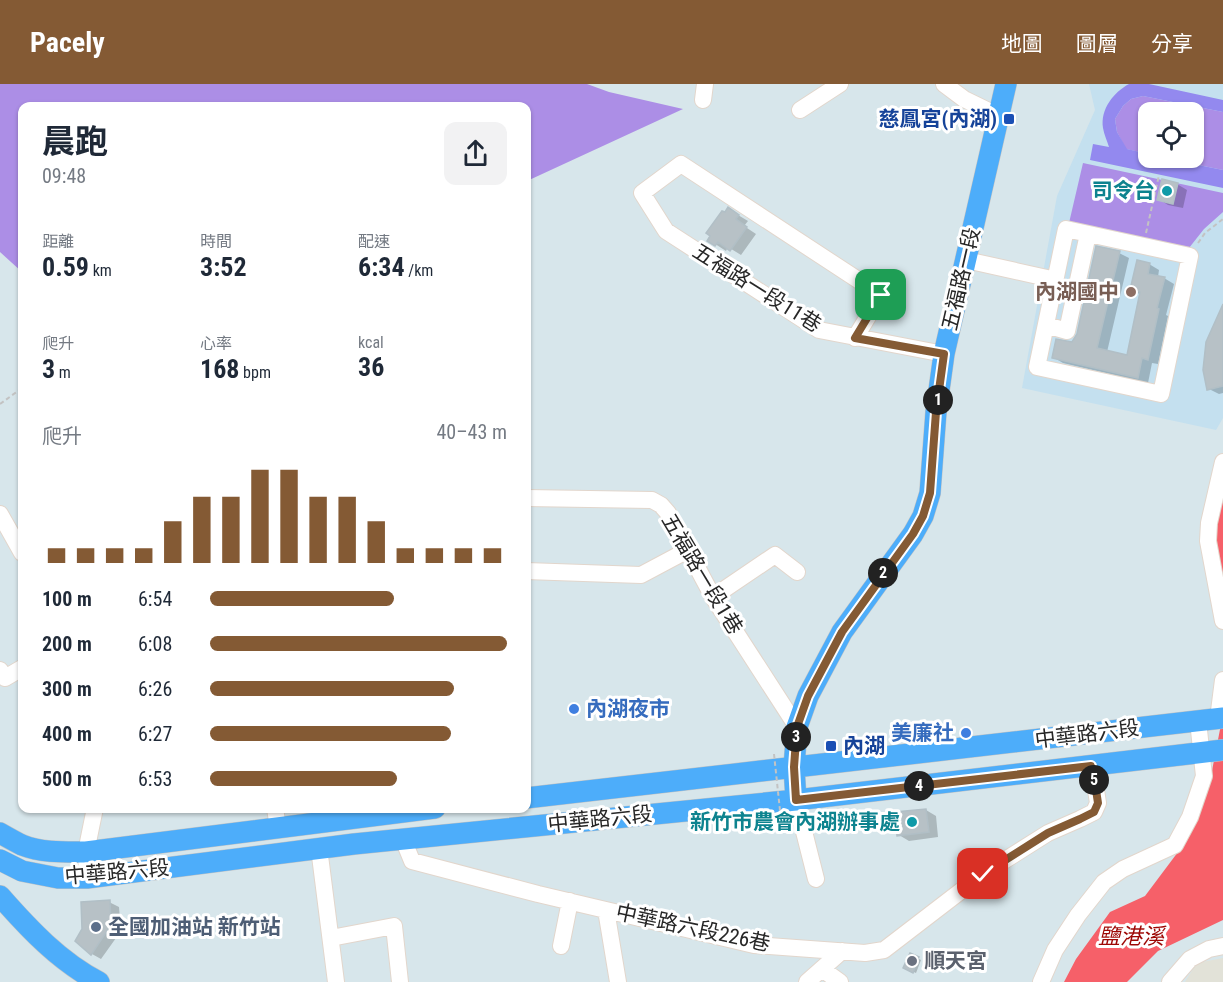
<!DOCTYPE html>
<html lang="zh-TW">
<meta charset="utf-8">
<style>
body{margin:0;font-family:"Roboto Condensed","Noto Sans TC",sans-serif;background:#f2f2f3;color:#1f2937;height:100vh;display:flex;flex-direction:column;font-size:22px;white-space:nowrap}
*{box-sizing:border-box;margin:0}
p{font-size:20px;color:#747a83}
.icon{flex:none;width:33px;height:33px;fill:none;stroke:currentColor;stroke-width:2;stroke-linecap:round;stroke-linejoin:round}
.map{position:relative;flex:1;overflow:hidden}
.drawer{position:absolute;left:18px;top:18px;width:513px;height:711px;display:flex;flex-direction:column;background:#fff;border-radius:12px;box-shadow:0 2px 4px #0004}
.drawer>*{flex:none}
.controls{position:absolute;left:1138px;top:18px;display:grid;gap:12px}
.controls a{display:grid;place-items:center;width:66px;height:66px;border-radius:12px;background:#fff;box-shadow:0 2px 4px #0004;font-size:30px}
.pin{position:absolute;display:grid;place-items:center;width:51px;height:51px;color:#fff;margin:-26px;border-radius:12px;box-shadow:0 3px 9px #0006}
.km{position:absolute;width:30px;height:30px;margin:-15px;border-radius:50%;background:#222;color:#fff;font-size:16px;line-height:30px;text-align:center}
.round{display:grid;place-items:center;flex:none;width:63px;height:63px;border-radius:12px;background:#f2f2f3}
.overview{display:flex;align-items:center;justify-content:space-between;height:102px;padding:0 24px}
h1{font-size:33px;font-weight:700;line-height:45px}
.figures{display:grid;grid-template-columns:repeat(3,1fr);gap:9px;height:102px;padding:6px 24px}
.figures div{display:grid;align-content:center}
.figures b{font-size:26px;font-weight:700}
.figures small{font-size:16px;font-weight:400}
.figures p{font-size:16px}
.chart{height:168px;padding:12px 24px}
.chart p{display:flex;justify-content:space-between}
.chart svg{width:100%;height:108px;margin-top:6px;stroke:#845a34;stroke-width:6}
ul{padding:0 24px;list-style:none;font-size:20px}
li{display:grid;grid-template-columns:96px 72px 1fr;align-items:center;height:45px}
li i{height:15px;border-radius:8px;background:#845a34}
header{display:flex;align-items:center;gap:36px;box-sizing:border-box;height:84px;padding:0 30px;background:#845a34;color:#fff}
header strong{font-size:28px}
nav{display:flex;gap:33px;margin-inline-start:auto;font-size:21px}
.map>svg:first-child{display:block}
.industrial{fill:#e2e2d8}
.education{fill:#c4e0ef;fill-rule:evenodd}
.green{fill:#ac8ee6}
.pitch{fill:#9389ef}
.water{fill:#f66069}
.shadow{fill:#0003}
.building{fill:#b7c1c6;stroke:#b1bfc6;stroke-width:1.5}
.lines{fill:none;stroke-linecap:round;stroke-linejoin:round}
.minor-casing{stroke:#e2d6cc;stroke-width:18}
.major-casing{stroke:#c3c3c3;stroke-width:22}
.path{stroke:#c3c3c3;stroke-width:2;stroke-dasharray:4.5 3;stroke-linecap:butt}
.minor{stroke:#fff;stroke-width:16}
.major{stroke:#4dadfa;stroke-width:21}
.path-bridge{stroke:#c3c3c3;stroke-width:2;stroke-dasharray:4.5 3;stroke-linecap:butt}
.route-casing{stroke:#fff;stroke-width:12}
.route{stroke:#845a34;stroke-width:8}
.transit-dot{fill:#1a4fb4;stroke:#fff;stroke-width:2}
.culture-dot{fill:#0f9aa8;stroke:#fff;stroke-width:2}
.education-dot{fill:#8d6e63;stroke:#fff;stroke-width:2}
.shop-dot{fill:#3f7fe0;stroke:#fff;stroke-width:2}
.service-dot{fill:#5c6f8a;stroke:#fff;stroke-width:2}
.worship-dot{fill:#6b7280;stroke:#fff;stroke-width:2}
.labels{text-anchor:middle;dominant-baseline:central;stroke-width:6;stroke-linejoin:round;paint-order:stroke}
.transit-label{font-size:21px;font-weight:bold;fill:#164399;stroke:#fff;text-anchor:end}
.culture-label{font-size:21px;font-weight:bold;fill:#0d838f;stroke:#fff;text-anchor:end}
.street-label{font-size:21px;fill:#272727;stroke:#fff}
.education-label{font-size:21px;font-weight:bold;fill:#785e54;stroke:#fff;text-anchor:end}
.shop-label{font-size:21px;font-weight:bold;fill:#366cbe;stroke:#fff;text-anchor:start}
.service-label{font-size:21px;font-weight:bold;fill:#4e5e75;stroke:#fff;text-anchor:start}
.worship-label{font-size:21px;font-weight:bold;fill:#5b616d;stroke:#fff;text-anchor:start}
.water-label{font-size:22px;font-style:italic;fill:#9d0704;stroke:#fff}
</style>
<header>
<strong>Pacely</strong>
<nav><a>地圖</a><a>圖層</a><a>分享</a></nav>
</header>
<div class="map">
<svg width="1223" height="898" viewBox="0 0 1223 898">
<rect width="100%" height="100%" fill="#d7e6eb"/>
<path class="industrial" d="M 1223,874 L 1223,898 L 1185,898 L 1197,879 Z"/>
<path class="education" d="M 1089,0 L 1223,0 L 1223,334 L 1216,346 L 1022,304 L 1057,112 L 1095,26 ZM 1149,28 L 1194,28 L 1194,74 L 1149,74 Z"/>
<path class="green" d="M 0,0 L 587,0 L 609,8 L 683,25 L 527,97 L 526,22 L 22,22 L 22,188 L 0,168 Z
M 1143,12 L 1223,28 L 1223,86 L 1164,74 L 1194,74 L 1194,28 L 1149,28 L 1149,70 L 1126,65 L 1117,48 L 1115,35 L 1123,22 L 1131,15 Z
M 1083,79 L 1223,109 L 1223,128 L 1204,145 L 1189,164 L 1069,139 Z"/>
<path class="pitch" d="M 1129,0 L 1149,0 L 1223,16 L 1223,28 L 1143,12 L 1131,15 L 1123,22 L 1115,35 L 1117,48 L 1127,65 L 1149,70 L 1149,74 L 1164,74 L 1223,86 L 1223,104 L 1090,76 L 1093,60 L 1109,63 C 1107,57 1104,50 1103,44 C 1100,25 1114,8 1129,0 Z"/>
<path class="water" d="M 1223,410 L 1223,498 L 1213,452 Z
M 1223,630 L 1223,836 L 1158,867 L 1127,898 L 1064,898 L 1076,875 L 1110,828 L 1145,812 L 1178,768 L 1210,697 Z"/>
<path class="shadow" d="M 1177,100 L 1187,106 L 1183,124 L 1168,121 L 1159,115 Z
M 738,131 L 748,137 L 744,142 L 756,150 L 741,171 L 728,163 L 726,167 L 709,156 Z
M 1119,169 L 1129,174 L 1107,268 L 1128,273 L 1141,211 L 1131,205 L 1149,180 L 1159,186 L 1158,193 L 1164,194 L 1174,200 L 1166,231 L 1168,232 L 1158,280 L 1152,279 L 1148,299 L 1063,279 L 1053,273 L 1073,260 Z
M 1223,233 L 1223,309 L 1219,310 L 1209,305 Z
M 926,726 L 936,732 L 938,753 L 909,757 L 899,751 Z
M 109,818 L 119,823 L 121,847 L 101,875 L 92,870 Z
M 911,871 L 921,876 L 916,889 L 905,884 Z"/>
<path class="building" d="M 1162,95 L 1178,99 L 1173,120 L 1157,116 Z
M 728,123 L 739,131 L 736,135 L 747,143 L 730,167 L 718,158 L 715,162 L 707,157 L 710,152 L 706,149 L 722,127 L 725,128 Z
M 1096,162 L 1120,167 L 1097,264 L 1127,271 L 1140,208 L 1130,206 L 1137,176 L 1150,179 L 1148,190 L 1165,193 L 1157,224 L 1159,225 L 1148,276 L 1142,274 L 1138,294 L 1052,274 L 1056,255 L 1072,258 L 1077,250 Z
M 1223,220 L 1223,302 L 1207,306 L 1203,286 L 1206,258 Z
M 926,725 L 929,748 L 897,752 L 895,728 Z
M 110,816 L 111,841 L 91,871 L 75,857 L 82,845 L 81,818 Z
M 910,869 L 919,873 L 913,889 L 903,884 Z"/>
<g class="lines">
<defs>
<path id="minor" d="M 944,0 L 964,15 L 999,32
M 703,16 L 705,0
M 800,26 L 840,0
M 1066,145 L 1190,172 L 1161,310 L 1037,283 Z
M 966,176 L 1056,196
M 881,211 L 891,197
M 1046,241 L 1067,247 L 1088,150
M 855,254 L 881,211 L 681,80 L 642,109 L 666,147 L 819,246 L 944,270
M 1223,378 L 1209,439 L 1208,457 L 1223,537
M 526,414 L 652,416 L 661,421 L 668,429 L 713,513 L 797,643
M 0,430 L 22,469
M 526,487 L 641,491 L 688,466
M 713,513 L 775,471 L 797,488
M 0,586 L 5,594 L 22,584
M 1218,635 L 1223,596
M 796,716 L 816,795
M 275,724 L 278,744
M 403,755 L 412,777 L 538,810 L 754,861 L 865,869 L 884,866 L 983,790 L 1048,749 L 1080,735 L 1094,728 L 1098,719 L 1096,706 L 1091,682
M 319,764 L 336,898
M 87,794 L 86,768 L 95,724
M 606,826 L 618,898
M 331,854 L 394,842 L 400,898
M 561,862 L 570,817
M 822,885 L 840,898
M 807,898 L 842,867
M 1041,898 L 1055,866 L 1078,831 L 1104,798 L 1123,785 L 1175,761 L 1190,733 L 1204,692 L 1198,637
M 1170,898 L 1190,875 L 1209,865 L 1223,862"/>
<path id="major" d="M 526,714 L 1223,634
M 796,716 L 794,683 L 797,643 L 808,612 L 842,548 L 913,450 L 923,432 L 930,409 L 936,328 L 944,270 L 1006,0
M 0,749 C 7,753 14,757 22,761 C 42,769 65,768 86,768 L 435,724
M 0,776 L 22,787 L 58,794 L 87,794 L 354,760 L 796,716 L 1223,666
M 0,812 C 29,845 60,878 99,898"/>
</defs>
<use href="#minor" class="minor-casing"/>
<use href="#major" class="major-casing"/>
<path class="path" d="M 1146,149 L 1159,91
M 1198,159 L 1205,149 L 1223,135
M 0,320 L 22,304
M 762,735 L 763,738 L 781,736"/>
<use href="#minor" class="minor"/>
<use href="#major" class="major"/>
<path class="path-bridge" d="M 774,670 L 781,736"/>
</g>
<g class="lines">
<defs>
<path id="route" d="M 881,211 L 855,254 L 944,270 L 936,328 L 930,409 L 923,432 L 913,450 L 842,548 L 808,612 L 797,643 L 794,683 L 796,716 L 1091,682 L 1096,706 L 1098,719 L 1094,728 L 1080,735 L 1048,749 L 983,790"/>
</defs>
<use href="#route" class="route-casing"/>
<use href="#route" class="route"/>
</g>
<g class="transit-dot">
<rect x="1003" y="29" width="12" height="12" rx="3"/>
<rect x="825" y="656" width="12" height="12" rx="3"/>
</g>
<g class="culture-dot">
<circle cx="1167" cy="107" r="6"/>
<circle cx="912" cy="738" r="6"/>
</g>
<circle class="education-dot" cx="1131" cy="208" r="6"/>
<g class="shop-dot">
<circle cx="574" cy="625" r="6"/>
<circle cx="966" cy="649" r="6"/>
</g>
<circle class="service-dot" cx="96" cy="843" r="6"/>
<circle class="worship-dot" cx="912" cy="877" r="6"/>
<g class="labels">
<g class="transit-label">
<text x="997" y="35">慈鳳宮(內湖)</text>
<text x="843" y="662" text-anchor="start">內湖</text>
</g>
<g class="culture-label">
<text x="1155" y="107">司令台</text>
<text x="900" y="738">新竹市農會內湖辦事處</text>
</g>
<g class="street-label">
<text transform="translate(961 195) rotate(-77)">五福路一段</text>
<text transform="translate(757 204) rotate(32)">五福路一段11巷</text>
<text transform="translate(702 490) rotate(59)">五福路一段1巷</text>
<text transform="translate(1087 650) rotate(-7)">中華路六段</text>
<text transform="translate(600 735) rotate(-6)">中華路六段</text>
<text transform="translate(117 788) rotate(-5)">中華路六段</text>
<text transform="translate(693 844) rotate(12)">中華路六段226巷</text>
</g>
<g class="education-label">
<text x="1119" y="208">內湖國中</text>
</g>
<g class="shop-label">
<text x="586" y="625">內湖夜市</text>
<text x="954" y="649" text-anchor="end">美廉社</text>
</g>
<g class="service-label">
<text x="108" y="843">全國加油站 新竹站</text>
</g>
<g class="worship-label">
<text x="924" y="877">順天宮</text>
</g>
<g class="water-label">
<text x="1131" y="852">鹽港溪</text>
</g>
</g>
</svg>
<div class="controls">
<a><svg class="icon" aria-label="locate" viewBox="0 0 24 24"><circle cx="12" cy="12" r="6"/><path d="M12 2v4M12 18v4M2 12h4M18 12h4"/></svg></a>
</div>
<div class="pin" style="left:881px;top:211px;background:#1e9e55"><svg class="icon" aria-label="arrive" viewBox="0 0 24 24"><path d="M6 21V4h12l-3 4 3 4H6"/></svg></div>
<div class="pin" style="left:983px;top:790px;background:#d93025"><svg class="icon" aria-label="check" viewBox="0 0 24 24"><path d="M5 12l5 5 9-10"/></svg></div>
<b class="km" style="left:938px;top:316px">1</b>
<b class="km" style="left:883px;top:489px">2</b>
<b class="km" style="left:796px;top:653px">3</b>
<b class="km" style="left:919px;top:702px">4</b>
<b class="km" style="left:1094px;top:696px">5</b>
<section class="drawer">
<div class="overview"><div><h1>晨跑</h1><p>09:48</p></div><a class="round"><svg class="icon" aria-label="share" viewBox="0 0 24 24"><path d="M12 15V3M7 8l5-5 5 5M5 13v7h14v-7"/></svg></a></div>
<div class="figures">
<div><p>距離</p><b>0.59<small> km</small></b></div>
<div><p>時間</p><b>3:52</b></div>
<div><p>配速</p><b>6:34<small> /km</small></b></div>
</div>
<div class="figures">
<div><p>爬升</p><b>3<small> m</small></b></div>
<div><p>心率</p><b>168<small> bpm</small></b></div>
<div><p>kcal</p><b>36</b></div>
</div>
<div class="chart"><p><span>爬升</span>40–43 m</p>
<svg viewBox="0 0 160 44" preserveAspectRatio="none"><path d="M5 44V38M15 44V38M25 44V38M35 44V38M45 44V27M55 44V17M65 44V17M75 44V6M85 44V6M95 44V17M105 44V17M115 44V27M125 44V38M135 44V38M145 44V38M155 44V38"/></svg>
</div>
<ul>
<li><b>100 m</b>6:54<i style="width:62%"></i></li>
<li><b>200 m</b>6:08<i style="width:100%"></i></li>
<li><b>300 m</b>6:26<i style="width:82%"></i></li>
<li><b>400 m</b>6:27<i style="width:81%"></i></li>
<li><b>500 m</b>6:53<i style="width:63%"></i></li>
</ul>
</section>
</div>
